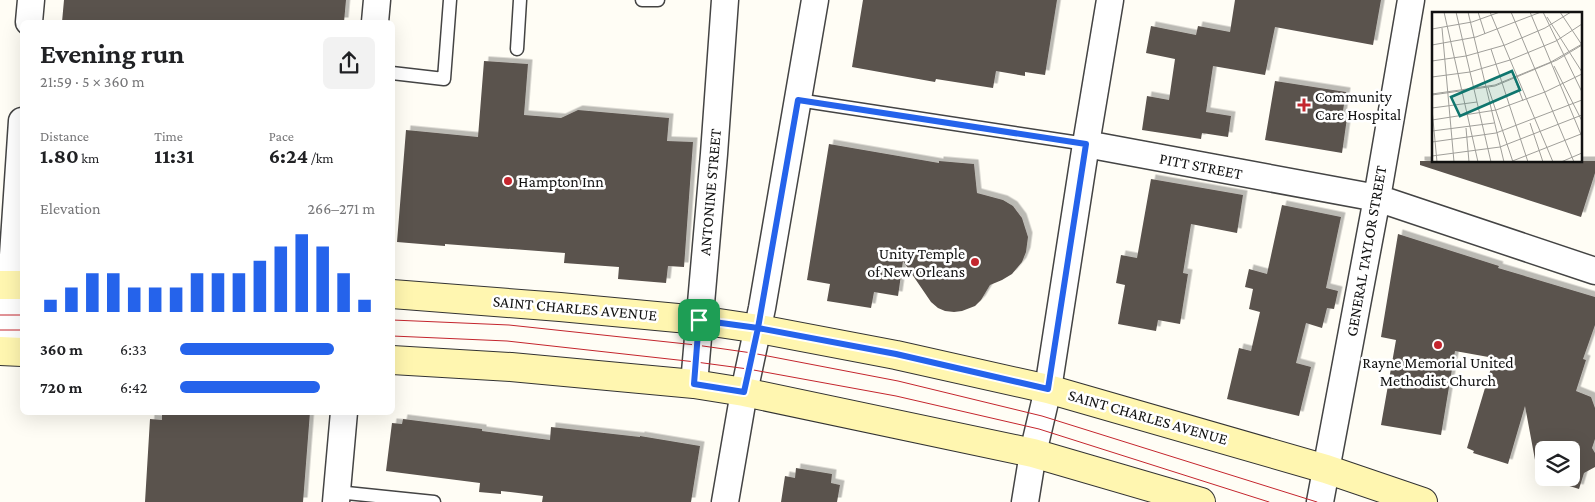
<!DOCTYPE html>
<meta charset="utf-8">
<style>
body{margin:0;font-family:"Crimson Pro",serif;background:#f2f2f2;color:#202124;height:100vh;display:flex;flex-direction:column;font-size:19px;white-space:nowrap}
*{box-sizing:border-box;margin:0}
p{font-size:16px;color:#757577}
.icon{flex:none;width:28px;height:28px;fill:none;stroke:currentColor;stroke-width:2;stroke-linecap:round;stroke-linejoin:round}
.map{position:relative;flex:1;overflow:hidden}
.drawer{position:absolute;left:20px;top:20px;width:375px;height:395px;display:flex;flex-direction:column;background:#fff;border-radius:8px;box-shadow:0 5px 20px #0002}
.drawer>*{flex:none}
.buttons{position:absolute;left:1535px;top:441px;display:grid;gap:10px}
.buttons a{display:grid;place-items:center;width:45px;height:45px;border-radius:8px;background:#fff;box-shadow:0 5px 20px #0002;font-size:25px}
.pin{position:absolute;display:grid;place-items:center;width:42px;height:42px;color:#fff;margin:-21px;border-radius:10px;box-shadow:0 2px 8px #0006}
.round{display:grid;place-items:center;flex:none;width:52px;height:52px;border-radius:8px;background:#f2f2f2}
.summary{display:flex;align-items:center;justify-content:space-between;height:85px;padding:0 20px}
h1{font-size:28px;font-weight:700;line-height:38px}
.stats{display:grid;grid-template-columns:repeat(3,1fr);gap:8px;height:85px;padding:5px 20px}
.stats div{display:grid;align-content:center}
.stats b{font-size:21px;font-weight:700}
.stats small{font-size:14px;font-weight:400}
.stats p{font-size:14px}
.chart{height:140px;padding:10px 20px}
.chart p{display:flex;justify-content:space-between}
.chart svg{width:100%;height:90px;margin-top:5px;stroke:#2563eb;stroke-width:6}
ul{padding:0 20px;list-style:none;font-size:16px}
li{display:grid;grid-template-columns:80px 60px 1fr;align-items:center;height:38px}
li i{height:12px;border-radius:6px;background:#2563eb}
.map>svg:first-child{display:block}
.building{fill:#5a524d;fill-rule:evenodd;filter:url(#shadow)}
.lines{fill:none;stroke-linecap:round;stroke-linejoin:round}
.lane-casing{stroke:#444;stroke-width:15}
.street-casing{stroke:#444;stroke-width:29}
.secondary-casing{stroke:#333;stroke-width:30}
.lane{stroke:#fff;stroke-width:12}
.street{stroke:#fff;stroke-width:26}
.secondary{stroke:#fff6b0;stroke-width:28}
.tram{stroke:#c4262e;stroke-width:1}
.route-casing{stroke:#fff;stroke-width:10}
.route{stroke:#2563eb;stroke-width:6}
.poi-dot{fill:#c4262e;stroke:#fff;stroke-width:2}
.labels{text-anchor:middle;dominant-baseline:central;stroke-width:5;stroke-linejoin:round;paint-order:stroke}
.poi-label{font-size:16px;fill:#111;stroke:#fff;text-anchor:start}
.street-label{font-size:16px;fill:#111;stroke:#fff}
.inset-road{fill:none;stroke:#a09f9a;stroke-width:1}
.view{fill:#0f766e;fill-opacity:0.15;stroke:#0f766e;stroke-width:2.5}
.inset-edge{fill:none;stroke:#111;stroke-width:2.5}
</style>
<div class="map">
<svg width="1595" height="502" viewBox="0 0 1595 502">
<defs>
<filter id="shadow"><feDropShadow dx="4.5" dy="-4.5" stdDeviation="0" flood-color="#0004"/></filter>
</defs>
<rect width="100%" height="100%" fill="#fffdf5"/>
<path class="building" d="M 64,0 L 346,0 L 344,22 L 62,22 Z
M 863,0 L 1057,0 L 1045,75 L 1025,72 L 1025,76 L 996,71 L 993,88 L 936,79 L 935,82 L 852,67 Z
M 1235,0 L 1381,0 L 1373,45 L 1275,27 L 1265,75 L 1213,66 L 1206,112 L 1231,116 L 1228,137 L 1202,133 L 1201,139 L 1142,130 L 1147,96 L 1169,100 L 1175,59 L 1146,53 L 1151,26 L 1196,35 L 1198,26 L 1230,32 Z
M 484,61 L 528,64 L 524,115 L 561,118 L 578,110 L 669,118 L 667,141 L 693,142 L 684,267 L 668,266 L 666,283 L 618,279 L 619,267 L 564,263 L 565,253 L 445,244 L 445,246 L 397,242 L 406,130 L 478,137 Z
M 1275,81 L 1346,92 L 1342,117 L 1347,118 L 1342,153 L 1265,140 Z
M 829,144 L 939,163 L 939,161 L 974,164 L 977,193 L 1003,200 L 1013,206 L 1022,218 L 1028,237 L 1026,252 L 1022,262 L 1012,274 L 1002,280 L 990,285 L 981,300 L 975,306 L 962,311 L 954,312 L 945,311 L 938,308 L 931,302 L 903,261 L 898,296 L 874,292 L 871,308 L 827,301 L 830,284 L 807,280 Z
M 1420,161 L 1595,161 L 1595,173 L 1581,217 L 1420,165 Z
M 1151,179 L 1243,195 L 1237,233 L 1191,224 L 1183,273 L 1188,274 L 1180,324 L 1158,320 L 1156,331 L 1118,324 L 1125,285 L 1116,283 L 1121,255 L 1137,258 Z
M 1282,205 L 1341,217 L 1326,288 L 1338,291 L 1334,309 L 1327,308 L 1322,328 L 1306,323 L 1296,363 L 1311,367 L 1299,416 L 1227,399 L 1239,348 L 1251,351 L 1260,312 L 1249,309 L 1253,289 L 1245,287 L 1249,269 L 1267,274 Z
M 1398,234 L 1499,266 L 1498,268 L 1595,297 L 1595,325 L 1583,359 L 1586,360 L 1576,391 L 1591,397 L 1595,408 L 1595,439 L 1592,448 L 1595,453 L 1595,467 L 1584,473 L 1579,489 L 1538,476 L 1525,406 L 1508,464 L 1473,453 L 1474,451 L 1467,448 L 1494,358 L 1455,351 L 1441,435 L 1381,425 L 1396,340 L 1381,337 ZM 1544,450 L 1571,450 L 1571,478 L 1544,478 Z
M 162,412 L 310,412 L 303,502 L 145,502 L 150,419 L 162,420 Z
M 403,419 L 482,429 L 482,431 L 550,440 L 551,427 L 640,437 L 640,436 L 700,446 L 691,502 L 542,502 L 543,496 L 501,491 L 501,494 L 479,492 L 480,483 L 386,471 L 392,423 L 402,424 Z
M 796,468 L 832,474 L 831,483 L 840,485 L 837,502 L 781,502 L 785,476 L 795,478 Z"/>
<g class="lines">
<defs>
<path id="lane" d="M 642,0 L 658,0
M 517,49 L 520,0
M 392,73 L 444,79 L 450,0
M 798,100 L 1086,144
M 337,492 L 434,502"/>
<path id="street" d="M 29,22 L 31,0
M 375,22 L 377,0
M 1086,144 L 1377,198 L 1595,271
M 10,351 L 11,285 L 22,121
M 694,384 L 714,154 L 725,0
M 336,502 L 344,412
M 725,502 L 744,392 L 762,308 L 815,0
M 1025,502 L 1033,453 L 1048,389 L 1086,144 L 1110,0
M 1320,502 L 1377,198 L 1411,0"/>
<path id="secondary" d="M 0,285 L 22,285
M 392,294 L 560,307 L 699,320 L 759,329 L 896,355 L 1048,389 L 1326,469 L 1423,502
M 0,351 L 22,352
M 392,360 L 511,367 L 694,384 L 744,392 L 1033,453 L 1201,502"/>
</defs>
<use href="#lane" class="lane-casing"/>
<use href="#street" class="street-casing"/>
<use href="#secondary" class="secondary-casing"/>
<use href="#lane" class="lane"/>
<use href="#street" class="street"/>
<use href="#secondary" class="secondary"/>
<path class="tram" d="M 0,315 L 22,315
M 392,320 L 509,325 L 696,345 L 752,353 L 898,381 L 1042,416 L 1317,502
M 0,330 L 22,330
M 392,336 L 507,341 L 696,362 L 748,369 L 896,396 L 1039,429 L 1269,502"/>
</g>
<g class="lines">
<defs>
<path id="route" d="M 699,320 L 694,384 L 744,392 L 758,328 L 896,354 L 1048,389 L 1086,144 L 798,100 L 758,328 L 699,320"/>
</defs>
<use href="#route" class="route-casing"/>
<use href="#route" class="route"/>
</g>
<g class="poi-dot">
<path d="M1301.5 97.5h5v5h5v5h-5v5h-5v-5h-5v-5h5z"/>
<circle cx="508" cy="181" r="5"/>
<circle cx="975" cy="262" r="5"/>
<circle cx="1438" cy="345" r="5"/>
</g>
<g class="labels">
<g class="poi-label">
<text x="1315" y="96">Community<tspan x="1315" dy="18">Care Hospital</tspan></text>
<text x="518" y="181">Hampton Inn</text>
<text x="965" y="253" text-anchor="end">Unity Temple<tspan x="965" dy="18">of New Orleans</tspan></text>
<text x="1438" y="362" text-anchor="middle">Rayne Memorial United<tspan x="1438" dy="18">Methodist Church</tspan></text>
</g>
<g class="street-label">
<text transform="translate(1201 166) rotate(11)">PITT STREET</text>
<text transform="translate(710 192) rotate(-85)">ANTONINE STREET</text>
<text transform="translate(1366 251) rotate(-80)">GENERAL TAYLOR STREET</text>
<text transform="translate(575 308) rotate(5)">SAINT CHARLES AVENUE</text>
<text transform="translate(1148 417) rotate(16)">SAINT CHARLES AVENUE</text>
</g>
</g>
<g transform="translate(1432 12)">
<rect width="150" height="150" fill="#fffdf5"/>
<path class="inset-road" d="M 12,0 L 46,150M 24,0 L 59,150M 36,0 L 72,150M 46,0 L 53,22M 58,0 L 121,150M 79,0 L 142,150M 98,0 L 150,125M 111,0 L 150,80M 128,0 L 150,33M 115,5 L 150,60M 10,16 L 22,150M 0,17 L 40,10 L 68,0M 0,33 L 44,25 L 109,0M 59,37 L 96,150M 0,49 L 34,44 L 73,33 L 113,16 L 139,0M 122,54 L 150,109M 0,65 L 38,60 L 78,48 L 124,29 L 150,12M 82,65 L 91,89M 56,75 L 81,150M 0,82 L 63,73 L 119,50 L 150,32M 0,83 L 63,74 L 125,48 L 150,33M 0,96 L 45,90M 0,97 L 5,150M 0,108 L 64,98 L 113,80 L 150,62M 98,111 L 111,150M 34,116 L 37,150M 0,119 L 62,111M 0,130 L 64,121 L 150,88M 0,144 L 68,135 L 150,103M 78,150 L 149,122M 129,150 L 150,141"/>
<path class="view" d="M 80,59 L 88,78 L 28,104 L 19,85 Z"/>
<rect width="150" height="150" class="inset-edge"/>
</g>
</svg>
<div class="buttons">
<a><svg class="icon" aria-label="layers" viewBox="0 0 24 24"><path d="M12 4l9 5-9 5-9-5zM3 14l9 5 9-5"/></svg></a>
</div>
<div class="pin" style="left:699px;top:320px;background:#1e9e55"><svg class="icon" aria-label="arrive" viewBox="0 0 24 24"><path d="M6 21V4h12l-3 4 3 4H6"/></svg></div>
<section class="drawer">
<div class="summary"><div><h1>Evening run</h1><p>21:59 · 5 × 360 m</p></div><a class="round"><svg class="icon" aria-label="share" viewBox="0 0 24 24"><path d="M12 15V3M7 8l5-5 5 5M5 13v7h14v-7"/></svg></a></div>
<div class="stats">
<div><p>Distance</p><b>1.80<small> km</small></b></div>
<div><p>Time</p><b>11:31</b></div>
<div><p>Pace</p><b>6:24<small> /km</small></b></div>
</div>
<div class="chart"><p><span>Elevation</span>266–271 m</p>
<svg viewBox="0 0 160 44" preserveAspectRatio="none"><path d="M5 44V38M15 44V32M25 44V25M35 44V25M45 44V32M55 44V32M65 44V32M75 44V25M85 44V25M95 44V25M105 44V19M115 44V12M125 44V6M135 44V12M145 44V25M155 44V38"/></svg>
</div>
<ul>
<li><b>360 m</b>6:33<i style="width:79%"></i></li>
<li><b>720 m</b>6:42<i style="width:72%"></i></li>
</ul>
</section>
</div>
